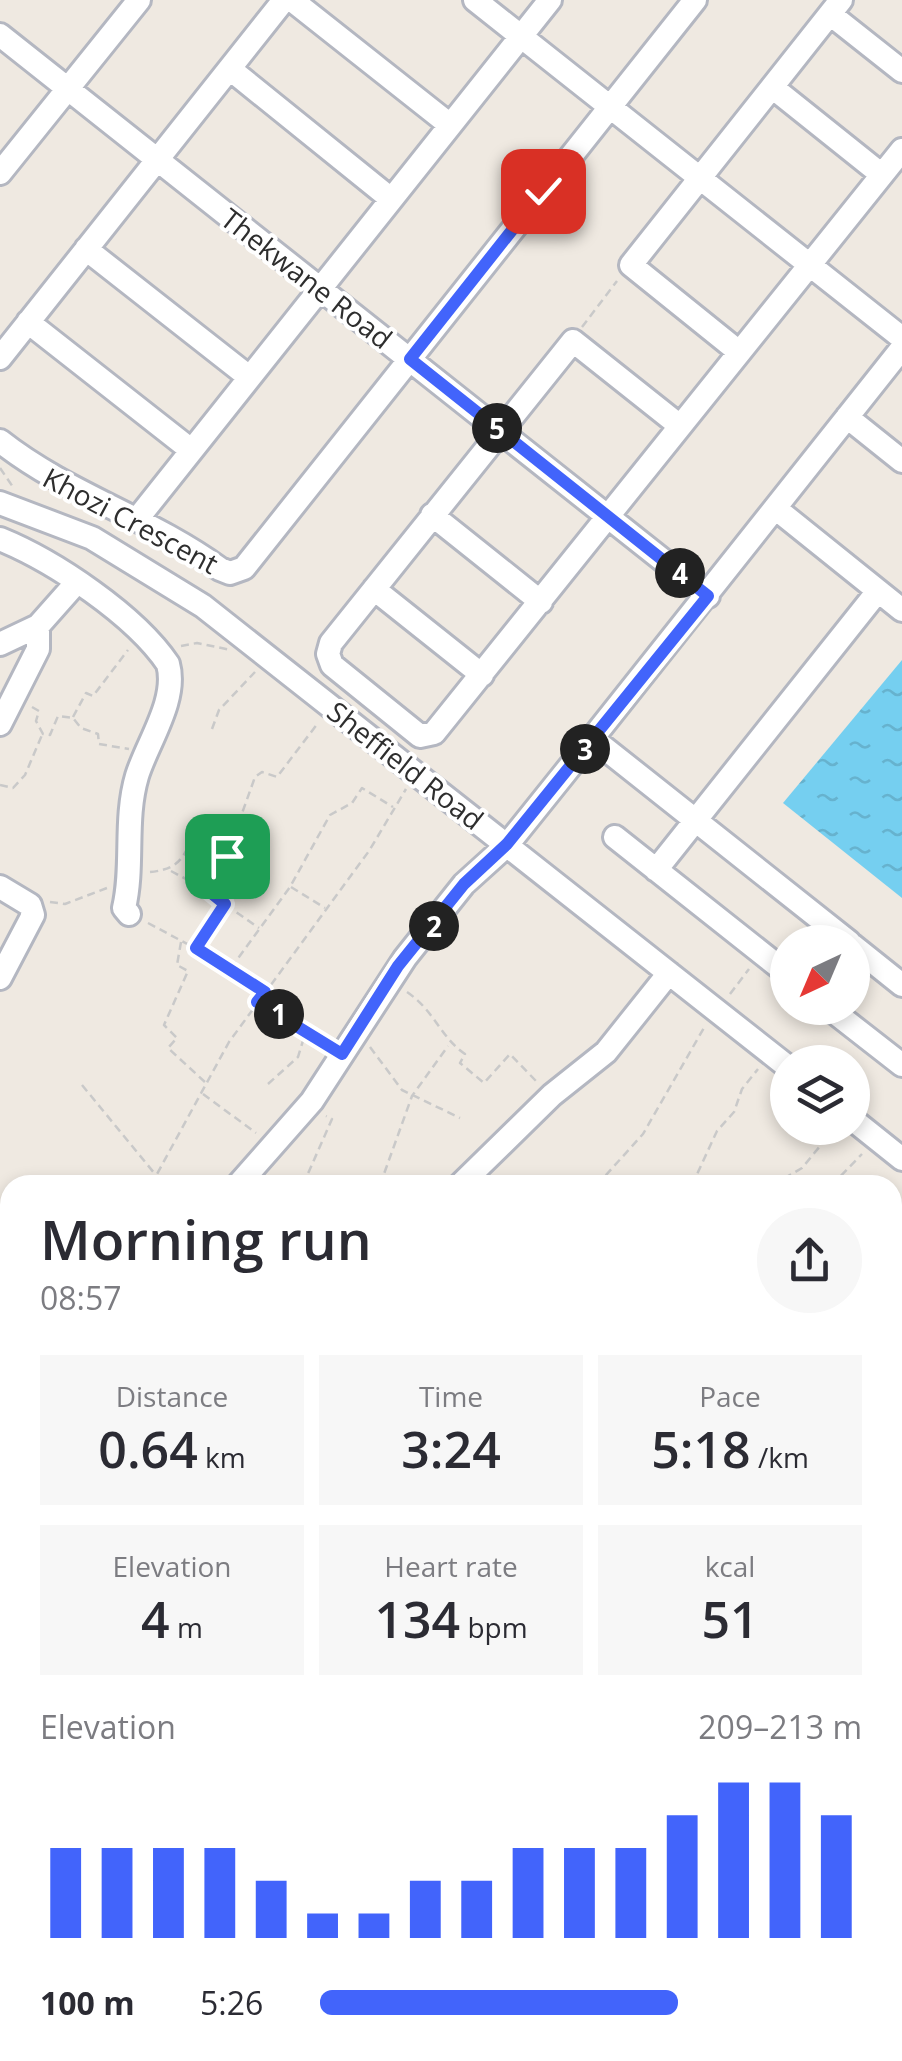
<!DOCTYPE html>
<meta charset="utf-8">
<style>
body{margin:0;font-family:"Open Sans",sans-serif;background:#f7f7f7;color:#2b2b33;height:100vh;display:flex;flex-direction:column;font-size:38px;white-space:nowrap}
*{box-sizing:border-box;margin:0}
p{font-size:32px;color:#7c7c81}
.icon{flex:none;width:55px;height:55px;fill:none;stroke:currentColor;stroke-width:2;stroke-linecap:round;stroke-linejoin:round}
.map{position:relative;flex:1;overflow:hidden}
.drawer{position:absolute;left:0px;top:1175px;width:902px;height:888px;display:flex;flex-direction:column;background:#fff;border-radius:30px 30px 0 0;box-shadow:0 5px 15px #0003}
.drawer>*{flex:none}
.needle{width:65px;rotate:224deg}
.controls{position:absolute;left:770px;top:925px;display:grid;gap:20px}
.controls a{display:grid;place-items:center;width:100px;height:100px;border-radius:50%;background:#fff;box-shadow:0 5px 15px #0003;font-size:50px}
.pin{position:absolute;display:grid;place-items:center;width:85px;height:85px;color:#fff;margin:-42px;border-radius:20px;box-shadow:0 5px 15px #0006}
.km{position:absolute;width:50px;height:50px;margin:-25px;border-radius:50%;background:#222;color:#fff;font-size:28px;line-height:50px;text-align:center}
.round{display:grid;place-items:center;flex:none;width:105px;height:105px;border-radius:52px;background:#f7f7f7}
.headline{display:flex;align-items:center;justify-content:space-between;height:170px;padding:0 40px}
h1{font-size:55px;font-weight:600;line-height:75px}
.figures{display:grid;grid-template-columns:repeat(3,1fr);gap:15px;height:170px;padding:10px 40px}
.figures div{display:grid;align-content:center;border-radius:0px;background:#f7f7f7;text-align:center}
.figures b{font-size:50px;font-weight:600}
.figures small{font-size:28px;font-weight:400}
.figures p{font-size:28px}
.chart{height:280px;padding:20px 40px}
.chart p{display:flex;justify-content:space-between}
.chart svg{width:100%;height:180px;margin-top:10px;stroke:#4264fb;stroke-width:6}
ul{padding:0 40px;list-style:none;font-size:32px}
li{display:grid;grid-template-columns:160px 120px 1fr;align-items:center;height:75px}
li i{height:25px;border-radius:12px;background:#4264fb}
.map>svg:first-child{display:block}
.water{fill:url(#water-ripples)}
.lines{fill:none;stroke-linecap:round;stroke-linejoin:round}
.minor-casing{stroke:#b4b7c1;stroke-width:28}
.path{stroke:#c9c9c9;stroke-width:2.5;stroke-dasharray:8 5;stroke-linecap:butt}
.minor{stroke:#fff;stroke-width:22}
.route-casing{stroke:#fff;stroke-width:20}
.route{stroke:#4264fb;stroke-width:12}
.labels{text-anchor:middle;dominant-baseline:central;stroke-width:8;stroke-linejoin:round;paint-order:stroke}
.street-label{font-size:28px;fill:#2e2e2e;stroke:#fff}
</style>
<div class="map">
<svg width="902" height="2061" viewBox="0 0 902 2061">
<defs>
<pattern id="water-ripples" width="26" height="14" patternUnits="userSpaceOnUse" patternTransform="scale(2.5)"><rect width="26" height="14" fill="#75cff0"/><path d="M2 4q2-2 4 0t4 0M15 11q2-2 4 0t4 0" fill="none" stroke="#66b2ce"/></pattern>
</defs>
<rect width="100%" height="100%" fill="#efe9e1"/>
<path class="water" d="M 902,660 L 902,898 L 783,803 Z"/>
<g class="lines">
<defs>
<path id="minor" d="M 292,0 L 450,125
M 475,0 L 902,338
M 830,14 L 902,71
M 0,35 L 708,596
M 230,69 L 391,199
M 772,87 L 882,175
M 0,173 L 139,0
M 86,249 L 249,377
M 28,322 L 191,450
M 739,352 L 631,265 L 841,0
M 0,358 L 284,0
M 847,417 L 902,461
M 680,426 L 573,341 L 331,643 L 328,654 L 332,665 L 420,736 L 434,733 L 902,150
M 0,441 C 67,494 150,518 220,569 L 230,573 L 244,568 L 695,0
M 0,503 L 92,538 L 203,606 L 788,1067
M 775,508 L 902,610
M 432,515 L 541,602
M 138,518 L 550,0
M 0,539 C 54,561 135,615 168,664 C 178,700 147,743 137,776 C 124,820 134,865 124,908 L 129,914
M 374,589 L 482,675
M 0,644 L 38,626 L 77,582
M 0,724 L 38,649 L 38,626
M 593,739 L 849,942
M 615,837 L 788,974
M 656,870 L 878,591
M 0,887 L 30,905 L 33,915 L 0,978
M 852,945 L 902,985
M 829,1008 L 902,1065
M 852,1119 L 902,1159
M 238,1185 L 312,1101 L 405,958 L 464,884 L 507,845 L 564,774 L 902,348
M 460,1185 L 552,1095 L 606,1052 L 669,973
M 0,1251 L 10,1253
M 892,1314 L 902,1309
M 892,1380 L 902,1393
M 0,1486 L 10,1475
M 0,1603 L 8,1581
M 892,1949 L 902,1941
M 0,2040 L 17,2061
M 504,2052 L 511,2061
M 699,2052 L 708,2061
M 387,2061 L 394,2052
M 525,2061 L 535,2052"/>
</defs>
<use href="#minor" class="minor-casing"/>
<path class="path" d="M 582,327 L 617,281
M 0,468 L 13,487
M 181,646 L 197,643 L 231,650
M 32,707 L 39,711 L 36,721 L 43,734 L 50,735 L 58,716 L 73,718 L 81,728 L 98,734 L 99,744 L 129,749
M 73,717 L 86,693 L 93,696 L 128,650
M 212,729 L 219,710 L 255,672
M 0,785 L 13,788 L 25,775 L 42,735
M 171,871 L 225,900 L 197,947
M 150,872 C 184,869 188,851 195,821 L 211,821 L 218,816 L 240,819 L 255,777 L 262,772 L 277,777 L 318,723
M 291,887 L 325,908
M 209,891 L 239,820
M 50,902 L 65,904 L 107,888
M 226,905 L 259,928
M 148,923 C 189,945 227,964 265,992
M 181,942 L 177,965 L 188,971 L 164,1025 L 177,1038 L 168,1048 L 206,1083
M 231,968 L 290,887 L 330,815 L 352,803 L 362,788 L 393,807
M 407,992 C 435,1011 440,1037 465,1054 L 460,1063 L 484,1083 L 510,1054 L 536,1081
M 730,994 L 749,969
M 258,1002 L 328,1045
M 370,1047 L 402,1090 L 460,1118
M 268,1084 L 298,1057 L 306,1031
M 82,1085 L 155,1174
M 203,1094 L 256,1133
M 151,1185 L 229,1042 L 369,851 L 406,789
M 303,1185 L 332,1119 L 326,1116
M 380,1185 L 412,1096 L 448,1046
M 597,1185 L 643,1134 L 705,1026
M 692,1185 L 717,1131 L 734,1112 L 742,1089 L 758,1069
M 773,1185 L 802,1168 L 835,1128
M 832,1185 L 862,1154
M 892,1593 L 902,1585
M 892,1697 L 902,1685
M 0,1714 L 10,1718
M 892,1714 L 902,1723
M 892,1759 L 902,1752
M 0,1787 L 8,1795
M 0,1848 L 10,1845
M 0,1935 L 10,1935
M 0,1985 L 10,1979
M 892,2048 L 902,2042
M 85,2052 L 87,2061
M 223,2052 L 224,2061
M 146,2061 L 160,2052
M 638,2061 L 644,2052
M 775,2061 L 784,2052
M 881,2061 L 889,2052"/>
<use href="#minor" class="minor"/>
</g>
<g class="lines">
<defs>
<path id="route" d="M 227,856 L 209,891 L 225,904 L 196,948 L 265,992 L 257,1002 L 342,1054 L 398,966 L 464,884 L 507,844 L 708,596 L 410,359 L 543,191"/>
</defs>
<use href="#route" class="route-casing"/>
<use href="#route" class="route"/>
</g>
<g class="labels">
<g class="street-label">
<text transform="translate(307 278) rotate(38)">Thekwane Road</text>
<text transform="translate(131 520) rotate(28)">Khozi Crescent</text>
<text transform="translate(406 765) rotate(38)">Sheffield Road</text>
</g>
</g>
</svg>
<div class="controls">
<a><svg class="needle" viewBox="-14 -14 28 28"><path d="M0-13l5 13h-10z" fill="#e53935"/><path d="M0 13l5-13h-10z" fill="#7c7c81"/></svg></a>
<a><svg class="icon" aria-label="layers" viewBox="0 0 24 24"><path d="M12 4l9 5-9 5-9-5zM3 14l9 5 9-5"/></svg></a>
</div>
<div class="pin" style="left:227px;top:856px;background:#1e9e55"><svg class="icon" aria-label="arrive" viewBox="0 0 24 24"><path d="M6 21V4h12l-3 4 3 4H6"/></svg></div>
<div class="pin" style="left:543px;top:191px;background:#d93025"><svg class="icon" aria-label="check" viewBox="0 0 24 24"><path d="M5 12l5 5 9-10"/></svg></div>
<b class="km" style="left:279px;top:1014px">1</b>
<b class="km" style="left:434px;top:926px">2</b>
<b class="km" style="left:585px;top:749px">3</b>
<b class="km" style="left:680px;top:573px">4</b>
<b class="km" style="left:497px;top:428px">5</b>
<section class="drawer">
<div class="headline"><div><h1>Morning run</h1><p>08:57</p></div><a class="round"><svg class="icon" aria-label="share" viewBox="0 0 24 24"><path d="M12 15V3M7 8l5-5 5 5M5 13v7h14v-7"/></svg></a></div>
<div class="figures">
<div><p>Distance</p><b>0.64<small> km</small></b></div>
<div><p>Time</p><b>3:24</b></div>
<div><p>Pace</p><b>5:18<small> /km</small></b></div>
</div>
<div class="figures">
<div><p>Elevation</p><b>4<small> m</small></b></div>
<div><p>Heart rate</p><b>134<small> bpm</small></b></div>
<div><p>kcal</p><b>51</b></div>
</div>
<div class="chart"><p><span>Elevation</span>209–213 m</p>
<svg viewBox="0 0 160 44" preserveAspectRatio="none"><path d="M5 44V22M15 44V22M25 44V22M35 44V22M45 44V30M55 44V38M65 44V38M75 44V30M85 44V30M95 44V22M105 44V22M115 44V22M125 44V14M135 44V6M145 44V6M155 44V14"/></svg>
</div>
<ul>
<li><b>100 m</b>5:26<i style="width:66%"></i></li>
</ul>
</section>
</div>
